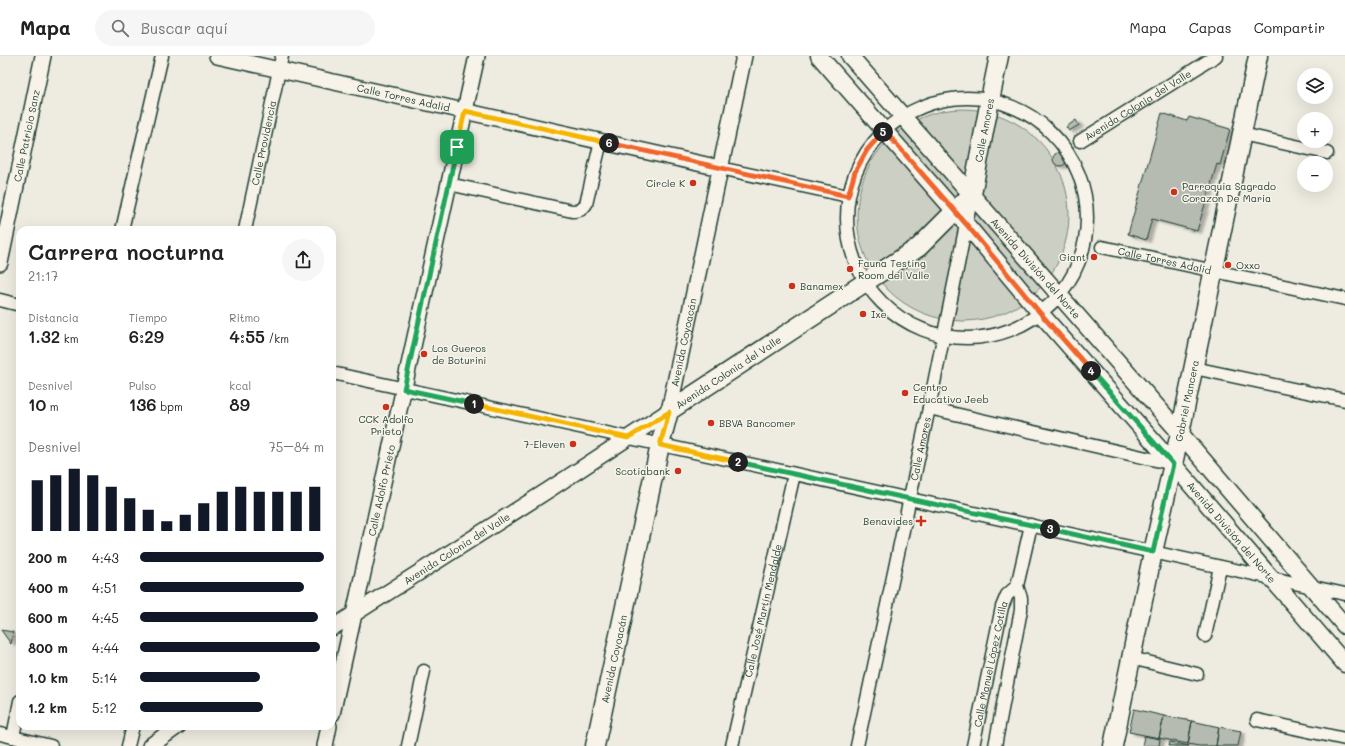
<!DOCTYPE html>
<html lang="es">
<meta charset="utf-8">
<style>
body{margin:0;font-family:Mali,sans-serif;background:#f6f6f6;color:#202124;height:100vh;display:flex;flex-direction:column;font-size:15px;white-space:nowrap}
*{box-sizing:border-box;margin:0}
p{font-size:13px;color:#757577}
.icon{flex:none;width:22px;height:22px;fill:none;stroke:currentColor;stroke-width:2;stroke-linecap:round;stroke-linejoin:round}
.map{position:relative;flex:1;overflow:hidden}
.panel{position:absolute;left:16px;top:170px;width:320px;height:504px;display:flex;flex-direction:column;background:#fff;border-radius:12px;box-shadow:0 4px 16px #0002}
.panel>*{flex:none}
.tools{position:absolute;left:1297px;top:12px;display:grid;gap:8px}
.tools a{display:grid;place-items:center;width:36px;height:36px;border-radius:50%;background:#fff;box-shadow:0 4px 16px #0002;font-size:20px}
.pin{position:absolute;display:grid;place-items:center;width:34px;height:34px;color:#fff;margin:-17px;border-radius:8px;box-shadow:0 2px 6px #0006}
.km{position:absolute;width:20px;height:20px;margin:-10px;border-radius:50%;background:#222;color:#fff;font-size:11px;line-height:20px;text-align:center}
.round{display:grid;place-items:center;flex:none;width:42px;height:42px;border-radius:21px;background:#f6f6f6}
.headline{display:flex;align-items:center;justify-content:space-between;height:68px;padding:0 12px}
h1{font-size:22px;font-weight:600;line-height:30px}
.figures{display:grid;grid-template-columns:repeat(3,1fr);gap:6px;height:68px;padding:4px 12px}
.figures div{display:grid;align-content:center}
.figures b{font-size:17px;font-weight:600}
.figures small{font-size:11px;font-weight:400}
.figures p{font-size:11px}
.chart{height:112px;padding:8px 12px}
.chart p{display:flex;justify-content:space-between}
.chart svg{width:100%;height:72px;margin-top:4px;stroke:#111827;stroke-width:6}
ul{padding:0 12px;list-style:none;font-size:13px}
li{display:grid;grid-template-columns:64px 48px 1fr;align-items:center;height:30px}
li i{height:10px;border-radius:5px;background:#111827}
header{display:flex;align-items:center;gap:24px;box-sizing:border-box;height:56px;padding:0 20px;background:#fff;border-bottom:1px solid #e0e0e0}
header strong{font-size:19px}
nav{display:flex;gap:22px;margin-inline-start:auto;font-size:14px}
.search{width:280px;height:36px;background:#f6f6f6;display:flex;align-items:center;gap:10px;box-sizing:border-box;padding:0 14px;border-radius:22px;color:#757577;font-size:15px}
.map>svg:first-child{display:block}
.green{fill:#cccfc4;stroke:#76867c}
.building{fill:#b5bbb0;stroke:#1f3d34;filter:url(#shadow)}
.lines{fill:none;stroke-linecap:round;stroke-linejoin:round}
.minor-casing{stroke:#1f3d34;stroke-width:15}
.tertiary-casing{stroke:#1f3d34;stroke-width:18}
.secondary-casing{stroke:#1f3d34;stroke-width:19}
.primary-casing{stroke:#1f3d34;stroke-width:21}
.minor{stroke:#f7f3e8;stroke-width:12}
.tertiary{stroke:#f7f3e8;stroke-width:15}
.secondary{stroke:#f7f3e8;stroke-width:16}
.primary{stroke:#f7f3e8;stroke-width:18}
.split-1-casing{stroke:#fff;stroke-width:8}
.split-2-casing{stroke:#fff;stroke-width:8}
.split-3-casing{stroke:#fff;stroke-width:8}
.split-4-casing{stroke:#fff;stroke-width:8}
.split-5-casing{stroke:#fff;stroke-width:8}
.split-6-casing{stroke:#fff;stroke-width:8}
.split-7-casing{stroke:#fff;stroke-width:8}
.split-1{stroke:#22a559;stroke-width:5}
.split-2{stroke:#f5b400;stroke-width:5}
.split-3{stroke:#22a559;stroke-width:5}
.split-4{stroke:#22a559;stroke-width:5}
.split-5{stroke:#f0652b;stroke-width:5}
.split-6{stroke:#f0652b;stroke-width:5}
.split-7{stroke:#f5b400;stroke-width:5}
.poi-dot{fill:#c8321e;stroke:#f7f3e8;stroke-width:1.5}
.labels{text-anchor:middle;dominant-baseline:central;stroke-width:3;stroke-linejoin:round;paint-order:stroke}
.street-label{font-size:10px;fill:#1f3d34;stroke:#f7f3e8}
.poi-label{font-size:10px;fill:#1f3d34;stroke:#f7f3e8;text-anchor:start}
</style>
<header>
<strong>Mapa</strong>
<div class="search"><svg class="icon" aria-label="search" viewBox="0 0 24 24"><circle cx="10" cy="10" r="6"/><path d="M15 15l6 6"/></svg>Buscar aquí</div>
<nav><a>Mapa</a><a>Capas</a><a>Compartir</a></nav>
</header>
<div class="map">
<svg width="1345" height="690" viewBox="0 0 1345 690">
<defs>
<filter id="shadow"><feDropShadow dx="4.5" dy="2.5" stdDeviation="1" flood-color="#0004"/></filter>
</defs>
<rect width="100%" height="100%" fill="#eeece1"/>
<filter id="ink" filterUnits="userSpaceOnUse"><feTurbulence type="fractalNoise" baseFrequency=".025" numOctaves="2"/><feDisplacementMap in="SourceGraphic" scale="8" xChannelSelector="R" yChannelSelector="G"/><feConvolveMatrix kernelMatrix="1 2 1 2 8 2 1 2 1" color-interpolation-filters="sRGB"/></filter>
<g filter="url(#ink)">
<path class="green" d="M857 159a106 106 0 1 1 212 0a106 106 0 1 1-212 0Z"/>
<path class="building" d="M 1162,57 L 1187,65 L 1189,61 L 1230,73 L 1220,109 L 1217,108 L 1197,175 L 1152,163 L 1146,184 L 1128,178 Z
M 1076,64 L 1079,69 L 1069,75 L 1066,71 Z
M1053 103a7 7 0 1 1 14 0a7 7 0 1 1-14 0Z
M 1,574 L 13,576 L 11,588 Z
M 1134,653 L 1164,660 L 1159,682 L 1129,676 Z
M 1164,660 L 1192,665 L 1188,688 L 1159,682 Z
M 1192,665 L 1219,671 L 1216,690 L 1199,690 L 1188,688 Z
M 1219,671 L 1241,675 L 1238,690 L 1216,690 Z
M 1144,680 L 1160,683 L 1159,690 L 1142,690 Z
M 1170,686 L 1189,690 L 1169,690 Z"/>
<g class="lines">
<defs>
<g id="minor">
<circle cx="967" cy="162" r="120"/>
<path d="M 1242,78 L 1327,97"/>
<path id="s1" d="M 1080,85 L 1216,0"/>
<path d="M 720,112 L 848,140"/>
<path d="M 449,128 L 572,155 C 579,155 582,154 586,148 L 601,85"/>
<path d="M 122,174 L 162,0"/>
<path id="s2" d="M 245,174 L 282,0"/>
<path id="s3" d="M 1102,191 L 1345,243"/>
<path d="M 0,244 L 20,249"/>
<path d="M 1194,312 L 1345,344"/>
<path d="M 332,317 L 1345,538"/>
<path d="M 929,352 L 1173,408"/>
<path d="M 1205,580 L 1220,511"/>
<path d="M 1131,602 L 1197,618"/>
<path d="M 1257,664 L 1345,683"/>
<path d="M 0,678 L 51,690"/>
<path d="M 13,681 L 20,645"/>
<path d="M 128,690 L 133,670"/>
<path d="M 408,690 L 424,615"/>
<path id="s4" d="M 732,690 L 794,418"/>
<path id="s5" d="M 857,690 L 929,352 L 972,139"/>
<path id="s6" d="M 973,690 L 1002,551 L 1007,539 L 1017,530"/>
<path d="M 995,690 L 1021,554 L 1021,542 L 1017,530 L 1031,469"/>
</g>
<g id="tertiary">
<path id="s7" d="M 217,0 L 720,112"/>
<path id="s8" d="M 0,207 L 43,0"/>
<path id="s9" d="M 332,572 L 550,433 L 669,355 L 744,0"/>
<path id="s10" d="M 332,658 L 477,0"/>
<path d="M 150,690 L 178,670"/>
<path d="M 325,690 L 329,670"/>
</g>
<g id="secondary">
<path id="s11" d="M 819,0 L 966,168 L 1041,258 L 1173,408 L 1345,608"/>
<path id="s12" d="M 850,0 L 1180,377 L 1345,570"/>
</g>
<g id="primary">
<path id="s13" d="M 595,690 L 660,389 L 669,355 L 919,191 L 972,138 L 990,44 L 999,0"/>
<path id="s14" d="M 1113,690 L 1153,496 L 1180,377 L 1258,0"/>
</g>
</defs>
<use href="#minor" class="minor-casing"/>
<use href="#tertiary" class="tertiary-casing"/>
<use href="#secondary" class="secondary-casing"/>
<use href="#primary" class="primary-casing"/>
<use href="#minor" class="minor"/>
<use href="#tertiary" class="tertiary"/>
<use href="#secondary" class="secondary"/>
<use href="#primary" class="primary"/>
</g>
</g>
<g class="lines" filter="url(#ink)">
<defs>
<path id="split-1" d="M 457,91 L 404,333 L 474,348"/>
<path id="split-2" d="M 474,348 L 628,382 L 669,356 L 660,389 L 738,406"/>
<path id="split-3" d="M 738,406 L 1050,473"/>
<path id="split-4" d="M 1050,473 L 1153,496 L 1173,408 L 1091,315"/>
<path id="split-5" d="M 883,76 L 884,74 L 966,168 L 1041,258 L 1091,315"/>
<path id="split-6" d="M 609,87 L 848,140 L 855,116 L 867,94 L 883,76"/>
<path id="split-7" d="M 457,91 L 465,55 L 609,87"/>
</defs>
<use href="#split-1" class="split-1-casing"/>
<use href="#split-2" class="split-2-casing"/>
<use href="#split-3" class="split-3-casing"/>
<use href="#split-4" class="split-4-casing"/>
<use href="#split-5" class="split-5-casing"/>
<use href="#split-6" class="split-6-casing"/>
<use href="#split-7" class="split-7-casing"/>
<use href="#split-1" class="split-1"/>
<use href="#split-2" class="split-2"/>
<use href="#split-3" class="split-3"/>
<use href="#split-4" class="split-4"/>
<use href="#split-5" class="split-5"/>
<use href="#split-6" class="split-6"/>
<use href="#split-7" class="split-7"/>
</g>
<g class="poi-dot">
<circle cx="693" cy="127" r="4"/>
<circle cx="1174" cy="136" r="4"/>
<circle cx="1094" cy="201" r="4"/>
<circle cx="1228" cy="209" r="4"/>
<circle cx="850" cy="213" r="4"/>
<circle cx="792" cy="230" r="4"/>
<circle cx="863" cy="258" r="4"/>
<circle cx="424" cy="298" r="4"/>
<circle cx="905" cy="337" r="4"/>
<circle cx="386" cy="351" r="4"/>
<circle cx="711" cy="367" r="4"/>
<circle cx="573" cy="388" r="4"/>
<circle cx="678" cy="415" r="4"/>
<path d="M919 459h4v4h4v4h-4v4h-4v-4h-4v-4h4z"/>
</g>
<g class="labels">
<g class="street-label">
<text stroke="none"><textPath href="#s7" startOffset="191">Calle Torres Adalid</textPath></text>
<text stroke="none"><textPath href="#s1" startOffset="68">Avenida Colonia del Valle</textPath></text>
<text stroke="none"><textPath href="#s13" startOffset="782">Calle Amores</textPath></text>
<text stroke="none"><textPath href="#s8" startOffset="130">Calle Patricio Sanz</textPath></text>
<text stroke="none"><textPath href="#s2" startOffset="89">Calle Providencia</textPath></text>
<text stroke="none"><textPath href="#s3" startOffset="64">Calle Torres Adalid</textPath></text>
<text stroke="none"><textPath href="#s12" startOffset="282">Avenida División del Norte</textPath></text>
<text stroke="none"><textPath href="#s9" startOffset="471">Avenida Coyoacán</textPath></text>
<text stroke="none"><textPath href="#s13" startOffset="414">Avenida Colonia del Valle</textPath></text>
<text stroke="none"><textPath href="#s14" startOffset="353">Gabriel Mancera</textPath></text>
<text stroke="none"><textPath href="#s5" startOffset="304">Calle Amores</textPath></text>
<text stroke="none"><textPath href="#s10" startOffset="229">Calle Adolfo Prieto</textPath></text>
<text stroke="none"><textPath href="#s11" startOffset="630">Avenida División del Norte</textPath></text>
<text stroke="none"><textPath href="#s9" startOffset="148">Avenida Colonia del Valle</textPath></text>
<text stroke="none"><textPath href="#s4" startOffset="139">Calle José Martín Mendalde</textPath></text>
<text stroke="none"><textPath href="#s13" startOffset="89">Avenida Coyoacán</textPath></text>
<text stroke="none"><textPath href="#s6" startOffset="84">Calle Manuel López Cotilla</textPath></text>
</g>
<g class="poi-label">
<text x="685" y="127" text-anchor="end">Circle K</text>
<text x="1182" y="130">Parroquia Sagrado<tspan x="1182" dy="12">Corazon De Maria</tspan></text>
<text x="1086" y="201" text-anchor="end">Giant</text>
<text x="858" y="207">Fauna Testing<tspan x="858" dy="12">Room del Valle</tspan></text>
<text x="1236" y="209">Oxxo</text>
<text x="800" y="230">Banamex</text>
<text x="871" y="258">Ixe</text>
<text x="432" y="292">Los Gueros<tspan x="432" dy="12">de Boturini</tspan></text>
<text x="913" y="331">Centro<tspan x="913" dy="12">Educativo Jeeb</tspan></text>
<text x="386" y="363" text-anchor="middle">CCK Adolfo<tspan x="386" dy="12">Prieto</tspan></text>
<text x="719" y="367">BBVA Bancomer</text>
<text x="565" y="388" text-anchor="end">7-Eleven</text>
<text x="670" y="415" text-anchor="end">Scotiabank</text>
<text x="913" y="465" text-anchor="end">Benavides</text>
</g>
</g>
</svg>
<div class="tools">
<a><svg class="icon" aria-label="layers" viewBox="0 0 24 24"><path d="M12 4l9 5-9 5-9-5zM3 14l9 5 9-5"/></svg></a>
<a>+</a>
<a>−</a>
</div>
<div class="pin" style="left:457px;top:91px;background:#1e9e55"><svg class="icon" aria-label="arrive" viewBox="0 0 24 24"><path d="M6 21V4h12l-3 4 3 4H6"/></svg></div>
<b class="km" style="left:474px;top:348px">1</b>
<b class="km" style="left:738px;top:406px">2</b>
<b class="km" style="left:1050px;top:473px">3</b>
<b class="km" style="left:1091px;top:315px">4</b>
<b class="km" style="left:883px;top:76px">5</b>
<b class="km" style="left:609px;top:87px">6</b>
<section class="panel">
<div class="headline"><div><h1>Carrera nocturna</h1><p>21:17</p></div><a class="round"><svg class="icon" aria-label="share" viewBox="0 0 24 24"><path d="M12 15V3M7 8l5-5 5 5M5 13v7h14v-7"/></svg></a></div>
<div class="figures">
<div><p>Distancia</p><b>1.32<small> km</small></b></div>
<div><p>Tiempo</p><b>6:29</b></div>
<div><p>Ritmo</p><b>4:55<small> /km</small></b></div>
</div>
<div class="figures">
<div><p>Desnivel</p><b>10<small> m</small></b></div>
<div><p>Pulso</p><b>136<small> bpm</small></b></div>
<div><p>kcal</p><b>89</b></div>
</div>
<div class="chart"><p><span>Desnivel</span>75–84 m</p>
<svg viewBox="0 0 160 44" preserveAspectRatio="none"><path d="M5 44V13M15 44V10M25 44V6M35 44V10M45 44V17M55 44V24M65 44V31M75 44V38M85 44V34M95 44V27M105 44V20M115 44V17M125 44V20M135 44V20M145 44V20M155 44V17"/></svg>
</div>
<ul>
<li><b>200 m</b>4:43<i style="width:100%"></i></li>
<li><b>400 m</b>4:51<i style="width:89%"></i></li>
<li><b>600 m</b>4:45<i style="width:97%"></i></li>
<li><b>800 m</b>4:44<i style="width:98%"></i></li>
<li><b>1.0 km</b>5:14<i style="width:65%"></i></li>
<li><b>1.2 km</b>5:12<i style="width:67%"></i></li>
</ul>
</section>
</div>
